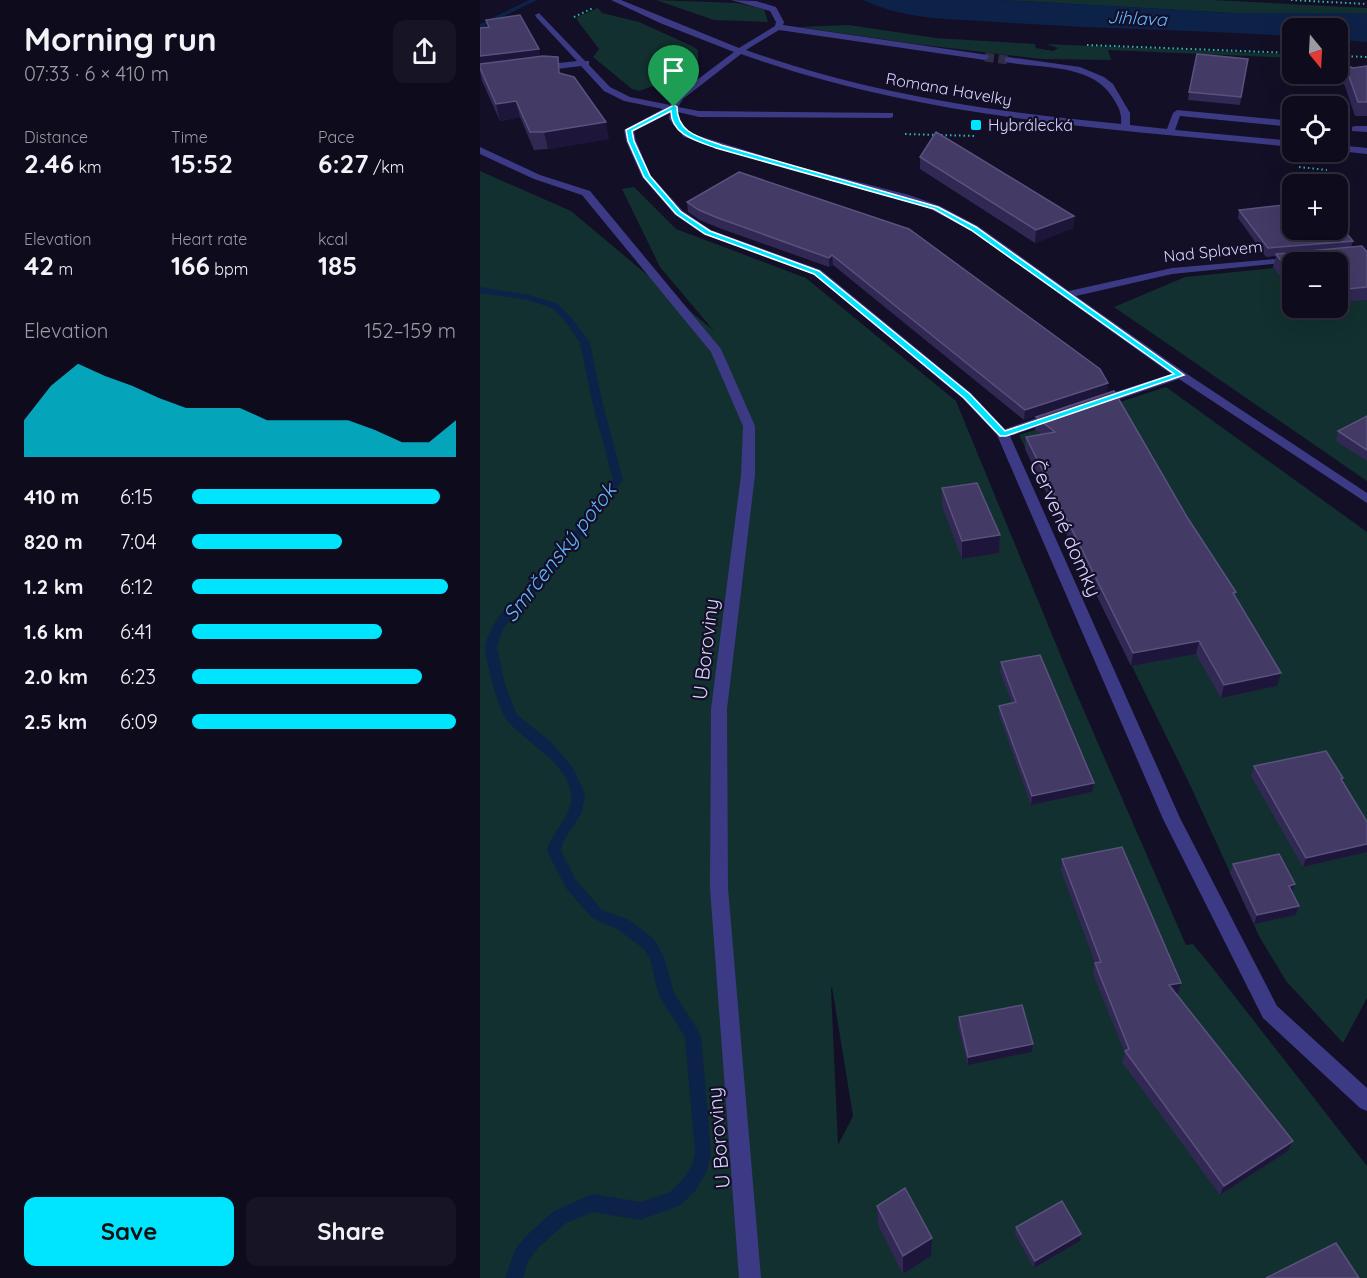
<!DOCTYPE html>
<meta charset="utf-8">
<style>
body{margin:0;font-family:Quicksand,sans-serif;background:#171425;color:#f1f3f6;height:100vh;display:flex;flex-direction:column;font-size:22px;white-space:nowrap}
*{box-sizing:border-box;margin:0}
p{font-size:20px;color:#9b9ba3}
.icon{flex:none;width:33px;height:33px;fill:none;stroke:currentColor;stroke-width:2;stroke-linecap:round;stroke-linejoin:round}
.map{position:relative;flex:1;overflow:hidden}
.sheet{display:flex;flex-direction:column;background:#0e0b1c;width:480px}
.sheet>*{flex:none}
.needle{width:39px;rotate:162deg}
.buttons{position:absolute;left:802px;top:18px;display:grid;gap:12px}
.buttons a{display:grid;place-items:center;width:66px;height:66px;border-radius:12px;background:#0e0b1c;box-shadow:0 6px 24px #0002,0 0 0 2px #2e2b3b;font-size:30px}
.pin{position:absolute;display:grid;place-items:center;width:51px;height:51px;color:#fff;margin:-62px -26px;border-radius:50% 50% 50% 0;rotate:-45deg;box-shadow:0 0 6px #0007}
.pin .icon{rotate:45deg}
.round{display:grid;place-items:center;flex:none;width:63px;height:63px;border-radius:12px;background:#171425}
.overview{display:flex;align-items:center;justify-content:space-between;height:102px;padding:0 24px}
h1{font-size:33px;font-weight:700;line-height:45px}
.stats{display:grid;grid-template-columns:repeat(3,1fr);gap:9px;height:102px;padding:6px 24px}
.stats div{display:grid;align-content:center}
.stats b{font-size:26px;font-weight:700}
.stats small{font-size:16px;font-weight:400}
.stats p{font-size:16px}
.chart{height:168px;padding:12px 24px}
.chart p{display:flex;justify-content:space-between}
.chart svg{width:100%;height:108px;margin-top:6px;fill:#00e5ff;opacity:.7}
.action{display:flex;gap:12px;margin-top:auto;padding:12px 24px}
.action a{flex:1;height:69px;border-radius:12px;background:#00e5ff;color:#111;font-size:24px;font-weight:700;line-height:69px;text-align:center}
.action a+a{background:#171425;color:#f1f3f6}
ul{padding:0 24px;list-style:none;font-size:20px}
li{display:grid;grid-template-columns:96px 72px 1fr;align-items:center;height:45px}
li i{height:15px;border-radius:8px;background:#00e5ff}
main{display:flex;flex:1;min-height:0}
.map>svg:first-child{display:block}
.green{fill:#12302f;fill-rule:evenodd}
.water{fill:#0c2248}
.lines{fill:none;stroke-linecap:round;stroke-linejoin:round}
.stream{fill:#0c2248;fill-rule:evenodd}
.minor-tunnel{stroke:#312d47;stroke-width:9;stroke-dasharray:9 4.5;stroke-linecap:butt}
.path{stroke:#2fb8b0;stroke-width:2;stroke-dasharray:1.5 3;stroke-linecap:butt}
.minor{fill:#3d3a85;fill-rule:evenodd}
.wall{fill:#312854}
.shaded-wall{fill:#1d163a}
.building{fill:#433a66;stroke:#5a527e;stroke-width:1.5}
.route{fill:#00e5ff;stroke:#fff;stroke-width:1.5;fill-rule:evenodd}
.poi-dot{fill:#00e5ff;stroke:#130f26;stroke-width:2}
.labels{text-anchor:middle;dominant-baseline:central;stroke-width:4.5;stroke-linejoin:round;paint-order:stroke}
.far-street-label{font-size:16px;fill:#d9d4ff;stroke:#130f26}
.far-poi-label{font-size:16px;fill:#d9d4ff;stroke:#130f26;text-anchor:start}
.far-water-label{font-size:18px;font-style:italic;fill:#62b6ff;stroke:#130f26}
.street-label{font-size:20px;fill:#d9d4ff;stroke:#130f26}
.water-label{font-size:21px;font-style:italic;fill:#62b6ff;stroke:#130f26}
</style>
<main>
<section class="sheet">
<div class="overview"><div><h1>Morning run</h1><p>07:33 · 6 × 410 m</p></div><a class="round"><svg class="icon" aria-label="share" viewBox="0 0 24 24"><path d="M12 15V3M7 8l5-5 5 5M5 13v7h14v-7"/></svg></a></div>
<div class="stats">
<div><p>Distance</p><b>2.46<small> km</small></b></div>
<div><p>Time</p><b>15:52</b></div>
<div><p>Pace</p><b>6:27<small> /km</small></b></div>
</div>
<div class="stats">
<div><p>Elevation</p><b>42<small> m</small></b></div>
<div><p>Heart rate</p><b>166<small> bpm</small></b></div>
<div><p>kcal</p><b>185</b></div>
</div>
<div class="chart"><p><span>Elevation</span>152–159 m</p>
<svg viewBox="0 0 160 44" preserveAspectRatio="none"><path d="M0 44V29L10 15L20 6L30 11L40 15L50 20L60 24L70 24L80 24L90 29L100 29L110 29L120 29L130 33L140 38L150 38L160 29V44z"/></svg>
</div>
<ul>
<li><b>410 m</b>6:15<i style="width:94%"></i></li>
<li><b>820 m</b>7:04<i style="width:57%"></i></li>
<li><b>1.2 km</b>6:12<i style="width:97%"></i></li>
<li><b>1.6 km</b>6:41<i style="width:72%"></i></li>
<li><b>2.0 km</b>6:23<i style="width:87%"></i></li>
<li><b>2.5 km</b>6:09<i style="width:100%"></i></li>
</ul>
<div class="action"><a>Save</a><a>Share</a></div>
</section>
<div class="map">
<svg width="887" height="1278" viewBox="0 0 887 1278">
<rect width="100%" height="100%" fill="#130f26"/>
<path class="green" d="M 176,0 L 257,3 L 284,9 L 288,22 L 234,20 Z
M 521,0 L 733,0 L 887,8 L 887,13 L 752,13 Z
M 118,8 L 122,13 L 159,22 L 212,46 L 218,50 L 218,63 L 199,77 L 159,91 L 152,89 L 113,57 L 119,49 L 97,20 L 97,17 Z
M 369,25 L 456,38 L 555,44 L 556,48 L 573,51 L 578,48 L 566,44 L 802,54 L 813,54 L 813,58 L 628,50 L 631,60 L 561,59 L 435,44 L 319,27 Z
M 0,171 L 91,211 L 234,331 L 180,267 L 142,189 L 154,187 L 196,229 L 326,278 L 476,401 L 594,688 L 706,945 L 713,944 L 735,971 L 887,1166 L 887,1278 L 0,1278 ZM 352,987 L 373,1116 L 358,1145 L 351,988 Z
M 887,258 L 887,481 L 634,307 L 705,277 L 813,266 L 813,308 L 858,308 L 858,262 Z
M 686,387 L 887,532 L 887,998 L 863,1043 L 806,981 L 779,936 L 711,787 L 539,435 Z"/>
<path class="water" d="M 383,0 L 521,0 L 752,13 L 887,13 L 887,42 L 858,40 L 858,28 L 813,28 L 813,36 C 714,30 615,29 517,22 C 472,19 424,20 383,0 Z"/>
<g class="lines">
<path class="stream" d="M 49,0 L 57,0 L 0,28 L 0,24 Z
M 0,287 L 49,295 L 78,304 L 91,317 L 110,343 L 122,401 L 143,480 L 67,581 L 42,605 L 23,629 L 17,647 L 25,685 L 37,715 L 71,742 L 93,768 L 105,794 L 102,812 L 83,842 L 81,851 L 96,880 L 122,910 L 149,920 L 174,939 L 184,957 L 194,993 L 221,1035 L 231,1152 L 227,1171 L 216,1190 L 201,1205 L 160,1220 L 113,1212 L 86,1223 L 58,1248 L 48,1261 L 43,1278 L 25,1278 L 35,1250 L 46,1236 L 74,1211 L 113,1194 L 160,1202 L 190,1192 L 204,1178 L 213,1163 L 215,1152 L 205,1037 L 179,996 L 170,959 L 164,949 L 139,930 L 112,918 L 86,888 L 67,851 C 71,832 95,814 91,793 C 86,763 48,743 29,723 C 19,712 7,665 5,649 C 5,643 9,634 12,628 C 23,606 45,592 60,574 C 86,543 109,511 133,480 L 112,401 L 100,343 L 85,321 L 72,308 L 48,300 L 0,293 Z"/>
<path class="minor-tunnel" d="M 505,57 L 528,60"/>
<path class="path" d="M 811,0 L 887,4
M 94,17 L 113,8
M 607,45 L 813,53
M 858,56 L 887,57
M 425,134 L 495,136
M 819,167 L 847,170"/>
<path class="minor" d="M 131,0 L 141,0 L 259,48 L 295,26 L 296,22 L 290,11 L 251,0 L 276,1 L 296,7 L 304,22 L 303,25 L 508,55 L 509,57 L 505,60 L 299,30 L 266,50 C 389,94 512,112 641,124 C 642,113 639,108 633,98 C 612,63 561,69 525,62 L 525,58 L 528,57 L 600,67 L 624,77 L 633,84 L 650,113 L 650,125 L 687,129 L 693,113 L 697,110 L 813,121 L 813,127 L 700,116 L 695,130 L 813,141 L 813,147 C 624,128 442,119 261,54 L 203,99 L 198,107 L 219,111 L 413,113 L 413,117 L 410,118 L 219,117 L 198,112 L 199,119 L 210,133 L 316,166 L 429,195 L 460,206 L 498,226 L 589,291 L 692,268 L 817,257 L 818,259 L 813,262 L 692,274 L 596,296 L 704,372 L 887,493 L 887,503 L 699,379 L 622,405 L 614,405 L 612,402 L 614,399 L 691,374 L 490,230 L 452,210 L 421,199 L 310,170 L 204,137 L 189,119 L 190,113 L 154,131 L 156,141 L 171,176 L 203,211 L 231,230 L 341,270 L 491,393 L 525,429 L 571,413 L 579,413 L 581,416 L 579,419 L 530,436 L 700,818 L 797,1006 L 887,1088 L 887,1111 L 880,1108 L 783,1018 L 683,819 L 517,435 L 483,399 L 333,274 L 223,234 L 195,215 L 162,177 L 146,141 L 144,130 L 183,109 L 144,101 L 124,91 L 101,66 L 61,71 L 57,68 L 61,65 L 97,61 L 56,17 L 55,15 L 59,13 L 105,61 L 109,61 L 109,65 L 130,87 L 150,97 L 190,105 L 197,95 L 254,52 L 180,23 Z
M 875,126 L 887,126 L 887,132 L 872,131 L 872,127 Z
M 858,145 L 887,148 L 887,154 L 858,151 Z
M 0,147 L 60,175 L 110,191 L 241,349 L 275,426 L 275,475 L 247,709 L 248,888 L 281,1278 L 259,1278 L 230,888 L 231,709 L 261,475 L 263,426 L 231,352 L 102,195 L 54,179 L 0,154 Z"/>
</g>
<path class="wall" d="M 6,20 L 61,57 L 81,73 L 129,139 L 68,149 L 54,150 L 40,117 L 20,121 L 2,81 L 0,72 L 0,28 L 8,27 Z
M 768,59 L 760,105 L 708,100 L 709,92 Z
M 865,65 L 873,68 L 887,66 L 887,116 L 875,116 L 862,78 Z
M 440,157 L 594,216 L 593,228 L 555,243 L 440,169 Z
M 259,172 L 627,393 L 544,420 L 353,265 L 349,267 L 239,228 L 220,220 L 208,212 L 207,202 Z
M 759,210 L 873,241 L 871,247 L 887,252 L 887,300 L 858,302 L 858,262 L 813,262 L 813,294 L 793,267 L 796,256 L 786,257 L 758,218 Z
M 887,416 L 887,461 L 856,441 L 858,431 Z
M 556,417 L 707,517 L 756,592 L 755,597 L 797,686 L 741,698 L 716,654 L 651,666 L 545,449 L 546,437 L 561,434 L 555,430 Z
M 462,488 L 520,535 L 519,553 L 482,559 L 462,506 Z
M 521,662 L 612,792 L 551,805 L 519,715 L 519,706 L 532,703 L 520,672 Z
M 774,766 L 862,780 L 887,822 L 887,852 L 823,867 L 771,776 Z
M 582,859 L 698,993 L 696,994 L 808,1151 L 740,1195 L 642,1062 L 645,1053 L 613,974 L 615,963 L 581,871 Z
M 753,864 L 815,884 L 812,892 L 819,906 L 816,915 L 774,924 L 750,873 Z
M 479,1017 L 553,1044 L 552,1052 L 488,1065 L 478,1026 Z
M 397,1206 L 451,1256 L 423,1274 L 398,1225 Z
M 536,1227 L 600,1241 L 554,1268 L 535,1234 Z"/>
<path class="shaded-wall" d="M 59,49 L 62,64 L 0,68 L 0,56 Z
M 36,101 L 40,117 L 20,121 L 16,104 Z
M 126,122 L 129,139 L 68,149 L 64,132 Z
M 594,216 L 593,228 L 555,243 L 556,230 Z
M 352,255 L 353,265 L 349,267 L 349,258 Z
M 628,383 L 627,393 L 544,420 L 545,410 Z
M 520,535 L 519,553 L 482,559 L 482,541 Z
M 719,641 L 716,654 L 651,666 L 653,653 Z
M 801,673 L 797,686 L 741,698 L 744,685 Z
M 614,783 L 612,792 L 551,805 L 552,796 Z
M 887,844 L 887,852 L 823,867 L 826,858 Z
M 815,884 L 811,893 L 809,886 Z
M 819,906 L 816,915 L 774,924 L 777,915 Z
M 701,983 L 698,993 L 686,996 L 689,985 Z
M 553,1044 L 552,1052 L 488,1065 L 488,1057 Z
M 813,1141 L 808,1151 L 740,1195 L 744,1186 Z
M 601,1234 L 600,1241 L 554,1268 L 555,1261 Z
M 452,1238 L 451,1256 L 423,1274 L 423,1256 Z"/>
<path class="building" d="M 40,15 L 59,49 L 0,56 L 0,28 L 9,27 L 6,20 Z
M 717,54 L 768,59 L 761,97 L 709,92 Z
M 63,56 L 78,57 L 79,73 L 94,77 L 126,122 L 64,132 L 50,132 L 36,101 L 16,104 L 0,68 L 0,64 Z
M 865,65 L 873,68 L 887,66 L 887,102 L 878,102 Z
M 456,132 L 594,216 L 556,230 L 440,157 Z
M 259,172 L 429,229 L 620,369 L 628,383 L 545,410 L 352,255 L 349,258 L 238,218 L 219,210 L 207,202 Z
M 813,204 L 813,230 L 858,230 L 858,223 L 873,241 L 788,248 L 759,210 Z
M 882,246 L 887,252 L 887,287 L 858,290 L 858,262 L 813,262 L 813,277 L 796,254 Z
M 634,391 L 707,517 L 756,592 L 753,593 L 801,673 L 744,685 L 719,641 L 653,653 L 546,437 L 575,432 L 556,417 Z
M 887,416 L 887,450 L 858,431 Z
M 497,483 L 520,535 L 482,541 L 462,488 Z
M 560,655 L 614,783 L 552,796 L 519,706 L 536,702 L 521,662 Z
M 846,751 L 863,778 L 861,779 L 887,822 L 887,844 L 826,858 L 774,766 Z
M 642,847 L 701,983 L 689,985 L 813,1141 L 744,1186 L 645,1051 L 649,1049 L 615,963 L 621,962 L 582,859 Z
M 799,854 L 815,884 L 809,886 L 819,906 L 777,915 L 753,864 Z
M 542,1005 L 553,1044 L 488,1057 L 479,1017 Z
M 425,1188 L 452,1238 L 423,1256 L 397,1206 Z
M 582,1201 L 601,1234 L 555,1261 L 536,1227 Z
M 856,1243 L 879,1278 L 786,1278 Z"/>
<path class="route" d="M 194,105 L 197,107 C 197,133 219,137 241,145 L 458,207 L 496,227 L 704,375 L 526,436 L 520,436 L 484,398 L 334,274 L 225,234 L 196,214 L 164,177 L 148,141 L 146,130 ZM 191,111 C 191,135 217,141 236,148 L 454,209 L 491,230 L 694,374 L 525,431 L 490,394 L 339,271 L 230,231 L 201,212 L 170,176 L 154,141 L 152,131 Z"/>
<rect class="poi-dot" x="490" y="119" width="12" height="12" rx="3"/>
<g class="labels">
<g class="far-street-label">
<text transform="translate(469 89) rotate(10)">Romana Havelky</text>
<text transform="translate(733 251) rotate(-6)">Nad Splavem</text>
</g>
<g class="far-poi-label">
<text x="508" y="125">Hybrálecká</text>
</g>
<g class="far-water-label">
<text transform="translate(657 18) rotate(3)">Jihlava</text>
</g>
<g class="street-label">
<text transform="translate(586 528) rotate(66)">Červené domky</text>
<text transform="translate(225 649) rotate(-83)">U Boroviny</text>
<text transform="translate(238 1138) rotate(-95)">U Boroviny</text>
</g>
<g class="water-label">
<text transform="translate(79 552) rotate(-52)">Smrčenský potok</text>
</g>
</g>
</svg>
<div class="buttons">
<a><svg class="needle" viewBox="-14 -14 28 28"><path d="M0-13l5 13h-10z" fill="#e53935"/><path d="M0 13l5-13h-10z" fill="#9b9ba3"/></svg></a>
<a><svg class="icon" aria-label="locate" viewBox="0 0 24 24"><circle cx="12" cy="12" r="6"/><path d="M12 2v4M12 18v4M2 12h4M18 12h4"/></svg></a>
<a>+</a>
<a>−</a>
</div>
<div class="pin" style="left:194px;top:107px;background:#1e9e55"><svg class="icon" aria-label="arrive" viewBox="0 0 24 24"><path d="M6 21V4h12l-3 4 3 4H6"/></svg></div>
</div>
</main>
